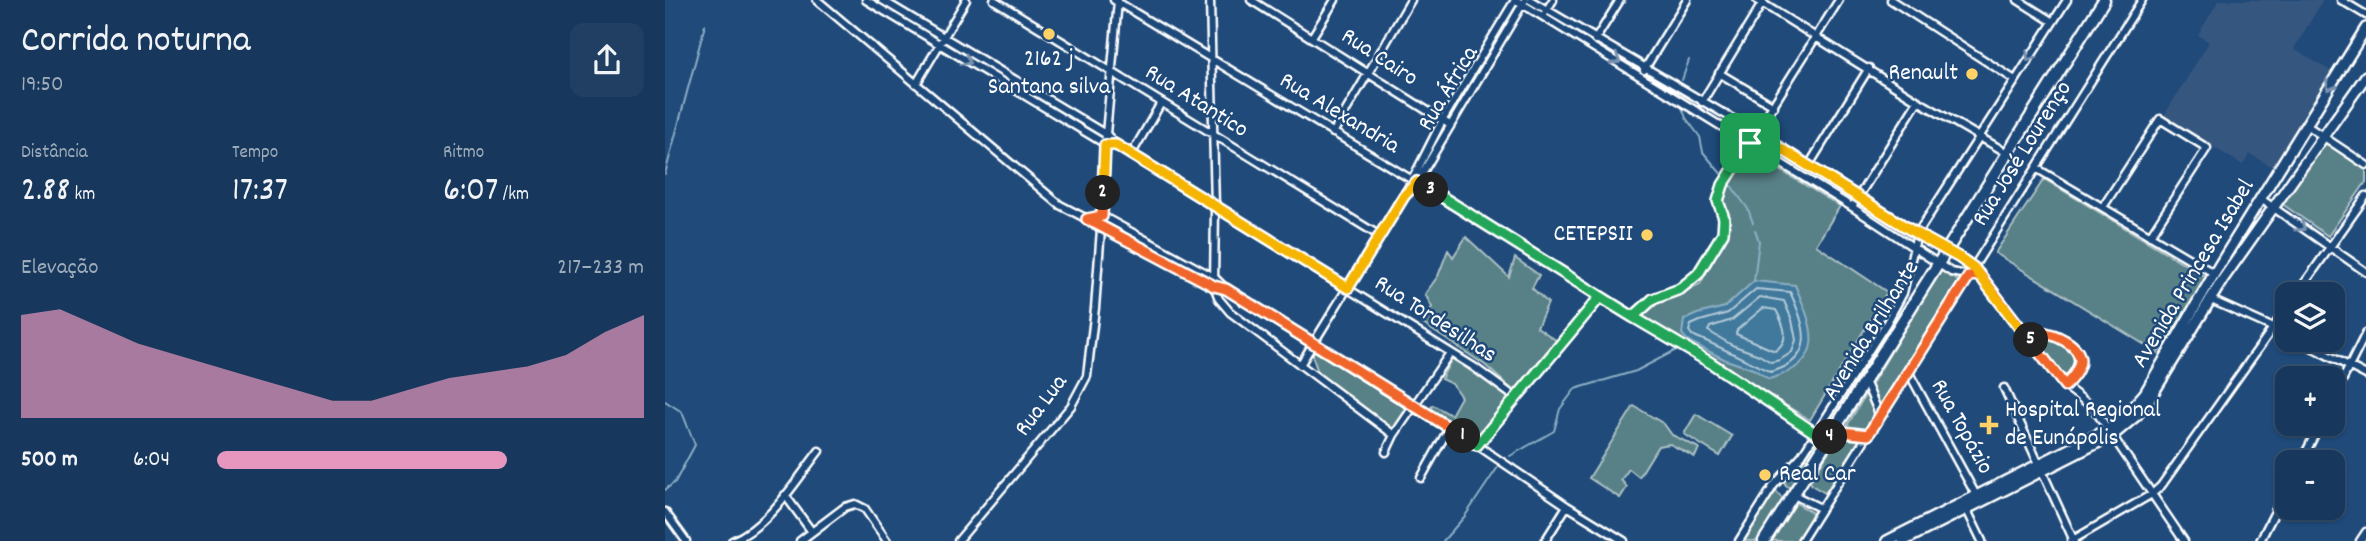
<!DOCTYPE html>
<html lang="pt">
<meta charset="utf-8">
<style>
body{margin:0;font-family:Dekko,sans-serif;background:#203f62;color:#f1f3f6;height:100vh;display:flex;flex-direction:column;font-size:26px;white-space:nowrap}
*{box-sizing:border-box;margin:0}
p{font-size:23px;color:#9eacbb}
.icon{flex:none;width:38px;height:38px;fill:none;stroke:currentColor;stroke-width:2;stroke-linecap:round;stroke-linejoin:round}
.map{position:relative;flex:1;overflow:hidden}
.sheet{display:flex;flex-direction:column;background:#17385c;width:665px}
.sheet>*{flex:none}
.tools{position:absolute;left:1610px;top:282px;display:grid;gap:14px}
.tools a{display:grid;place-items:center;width:70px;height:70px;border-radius:14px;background:#17385c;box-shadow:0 2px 5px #0004,0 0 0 2px #365272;font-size:35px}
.pin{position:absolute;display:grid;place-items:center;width:60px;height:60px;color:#fff;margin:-30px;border-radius:14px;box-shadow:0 4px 10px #0006}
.km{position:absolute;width:35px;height:35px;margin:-18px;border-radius:50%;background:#222;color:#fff;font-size:19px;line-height:35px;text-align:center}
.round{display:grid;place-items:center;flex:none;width:74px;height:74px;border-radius:14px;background:#203f62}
.head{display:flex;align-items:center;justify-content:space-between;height:119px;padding:0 21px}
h1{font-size:38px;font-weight:600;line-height:52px}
.stats{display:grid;grid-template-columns:repeat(3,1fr);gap:10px;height:119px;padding:7px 21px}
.stats div{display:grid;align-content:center}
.stats b{font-size:35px;font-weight:600}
.stats small{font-size:19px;font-weight:400}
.stats p{font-size:19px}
.chart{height:196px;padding:14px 21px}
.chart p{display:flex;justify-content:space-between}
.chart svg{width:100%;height:126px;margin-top:7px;fill:#e797bd;opacity:.7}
ul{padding:0 21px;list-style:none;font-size:23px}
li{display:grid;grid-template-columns:112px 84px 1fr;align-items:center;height:52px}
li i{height:18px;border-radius:9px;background:#e797bd}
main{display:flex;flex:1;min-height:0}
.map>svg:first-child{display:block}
.built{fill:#36577f}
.green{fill:#588187;stroke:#acc0c3;stroke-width:2}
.water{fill:#41799c;stroke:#8dafc4;stroke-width:2}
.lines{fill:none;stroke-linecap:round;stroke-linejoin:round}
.shore{stroke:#b3c9d7;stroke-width:2}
.stream{stroke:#8dafc4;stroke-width:2}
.minor-casing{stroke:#fff;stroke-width:11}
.secondary-casing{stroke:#fff;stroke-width:14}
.primary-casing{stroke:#fff;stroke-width:15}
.minor{stroke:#1f4a7a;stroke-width:6}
.secondary{stroke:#1f4a7a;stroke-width:9}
.primary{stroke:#1f4a7a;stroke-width:10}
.oneway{stroke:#7992af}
.split-1-casing{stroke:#fff;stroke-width:14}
.split-2-casing{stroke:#fff;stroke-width:14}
.split-3-casing{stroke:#fff;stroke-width:14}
.split-4-casing{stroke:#fff;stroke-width:14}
.split-5-casing{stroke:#fff;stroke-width:14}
.split-6-casing{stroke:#fff;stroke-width:14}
.split-1{stroke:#22a559;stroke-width:9}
.split-2{stroke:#f0652b;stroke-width:9}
.split-3{stroke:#f5b400;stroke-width:9}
.split-4{stroke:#22a559;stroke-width:9}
.split-5{stroke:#f0652b;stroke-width:9}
.split-6{stroke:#f5b400;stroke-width:9}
.poi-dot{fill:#ffd166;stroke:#1f4a7a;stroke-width:2.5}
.labels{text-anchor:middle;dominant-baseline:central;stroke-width:5;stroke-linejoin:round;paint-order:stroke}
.street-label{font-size:24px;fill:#fff;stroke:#1f4a7a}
.poi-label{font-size:24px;fill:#fff;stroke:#1f4a7a;text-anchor:end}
</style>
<main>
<section class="sheet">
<div class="head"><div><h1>Corrida noturna</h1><p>19:50</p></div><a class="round"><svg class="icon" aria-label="share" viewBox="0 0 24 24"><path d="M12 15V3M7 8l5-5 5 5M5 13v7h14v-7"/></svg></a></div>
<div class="stats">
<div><p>Distância</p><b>2.88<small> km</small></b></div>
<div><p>Tempo</p><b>17:37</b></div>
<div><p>Ritmo</p><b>6:07<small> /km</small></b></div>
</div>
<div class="chart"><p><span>Elevação</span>217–233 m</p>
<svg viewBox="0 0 160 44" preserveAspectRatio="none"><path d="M0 44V8L10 6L20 12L30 18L40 22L50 26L60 30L70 34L80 38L90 38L100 34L110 30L120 28L130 26L140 22L150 14L160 8V44z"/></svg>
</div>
<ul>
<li><b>500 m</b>6:04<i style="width:68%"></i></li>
</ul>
</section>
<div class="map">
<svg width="1701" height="541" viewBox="0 0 1701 541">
<rect width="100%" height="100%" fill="#1f4a7a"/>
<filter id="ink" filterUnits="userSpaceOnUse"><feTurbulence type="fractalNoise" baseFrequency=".0143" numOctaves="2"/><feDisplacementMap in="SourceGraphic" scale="14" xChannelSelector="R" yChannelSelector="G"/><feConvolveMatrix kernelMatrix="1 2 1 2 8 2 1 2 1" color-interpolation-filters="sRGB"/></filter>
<g filter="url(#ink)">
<path class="built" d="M 1554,0 L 1658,0 L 1629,49 L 1669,73 L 1611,169 L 1585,154 L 1578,165 L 1498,117 L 1544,42 L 1533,35 Z"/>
<path class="green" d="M 1658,138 L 1701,168 L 1701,182 L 1663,236 L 1613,201 Z
M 1083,151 L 1175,206 L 1151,245 L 1222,292 L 1145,420 L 976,318 L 988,305 L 1035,284 L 1062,234 L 1056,188 Z
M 1379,179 L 1543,278 L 1493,353 L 1330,253 Z
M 801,237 L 844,277 L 850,258 L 874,275 L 867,288 L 883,303 L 872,327 L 892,341 L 851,393 L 820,365 L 758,324 L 767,307 L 760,294 L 773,276 L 783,250 L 788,257 Z
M 1275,270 L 1287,276 L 1295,283 L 1215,409 L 1205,387 Z
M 1380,337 C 1394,338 1410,348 1412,362 L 1400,380 L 1372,345 Z
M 648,347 L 742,407 L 728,429 L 654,375 L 648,358 Z
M 787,358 L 845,398 L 811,438 L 763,411 L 768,405 L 786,415 L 796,397 L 787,384 L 776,379 Z
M 1202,392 L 1212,415 L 1201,430 L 1180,429 Z
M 969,406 L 999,424 L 1007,435 L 1034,448 L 1030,457 L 1005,444 L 993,446 L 974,477 L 964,469 L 956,480 L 962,487 L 955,498 L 924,478 Z
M 1031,414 L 1067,436 L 1055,456 L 1019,434 Z
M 1172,438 L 1195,440 L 1160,493 L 1148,486 L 1145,482 Z
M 1152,440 L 1157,443 L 1128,487 L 1124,488 L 1120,484 L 1120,479 L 1142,456 Z
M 1112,492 L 1119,501 L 1094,541 L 1077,541 L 1107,494 Z
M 1131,503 L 1148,513 L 1132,541 L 1107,541 Z"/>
<path class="water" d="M 1089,281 L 1130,285 C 1149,329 1163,363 1104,379 L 1088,369 L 1061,360 L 1023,341 L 1017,334 L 1019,320 L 1032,314 L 1060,307 Z"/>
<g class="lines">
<path class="shore" d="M 1091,289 L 1125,292 C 1141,326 1152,359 1106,372 C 1080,360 1054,346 1027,335 L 1024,331 L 1026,325 L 1035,321 L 1063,313 Z
M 1095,297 L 1119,301 L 1127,320 L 1131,340 L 1127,352 L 1115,360 L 1106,362 L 1094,355 L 1067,345 L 1043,331 L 1045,327 L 1067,320 Z
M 1098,308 L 1111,310 C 1119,325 1126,340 1110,351 L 1071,334 L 1072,330 Z"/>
<path class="stream" d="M 1017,80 L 1024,60
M 1016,105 L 1021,118 L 1035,137 L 1038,152 L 1058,176
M 0,174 L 40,25
M 1065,184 L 1083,209 L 1088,223
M 1089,281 L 1094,241 L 1090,230
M 0,401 L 17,412 L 30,445 L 10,482 L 0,490
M 845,456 L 889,431 L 895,409 L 910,389 L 971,371 L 1013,349
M 778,541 L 800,516 L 833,467"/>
<defs>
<path id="minor" d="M 152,0 L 395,205 L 552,286
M 201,0 L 442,145
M 217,0 L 442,135 L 451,145 L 809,367 L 851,398
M 329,0 L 715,236
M 449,0 L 840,236 L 968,317 L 1046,363 L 1162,441
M 545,0 L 550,207 L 549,286 L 554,299 L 565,312 L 729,435
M 586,0 L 785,125
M 851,0 L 1187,207 L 1286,272 L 1306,276
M 865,0 L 1092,133 L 1252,234 L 1295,258 L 1315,275 L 1400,386 L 1426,406 L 1434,416 L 1519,541
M 1092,0 L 1253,101 L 1344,154
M 1226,0 L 1350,80
M 1353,0 L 1388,22
M 1676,0 L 1701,15
M 880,13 L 888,0
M 647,37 L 670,0
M 930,40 L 955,0
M 979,70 L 1022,0
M 1054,73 L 1109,106
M 251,84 L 301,0
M 1037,102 L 1098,2
M 1641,125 L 1701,165
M 668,133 L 746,0
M 466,155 L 496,103
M 1144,165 L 1204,68
M 1371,168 L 1550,274
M 743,192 L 752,182 L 860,0
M 1596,199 L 1701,272
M 1187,207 L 1253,101
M 1438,207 L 1495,119 L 1542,148 L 1485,236
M 422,219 L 437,216 L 550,278 L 561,289 L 748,407 L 812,445 L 902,506 L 959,541
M 1632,294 L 1701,196
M 1544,299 L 1622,334
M 968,317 L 988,299 L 1015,289 L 1033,274 L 1058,233 L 1059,218 L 1053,201 L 1058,185 L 1174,0
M 1633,340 L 1701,375
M 1365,341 L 1375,332 C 1389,334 1415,343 1414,361 C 1414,371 1406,379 1400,386
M 635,365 L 739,196 L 777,121 L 850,0
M 1242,374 L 1244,373 L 1312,497
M 1200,381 L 1215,416
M 1339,388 L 1409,541
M 1668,399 L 1701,333
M 1169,431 L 1203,435
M 812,445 L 935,297
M 721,452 L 729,435 L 785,353
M 1636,462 L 1655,424
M 756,478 L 784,428
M 120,495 L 147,532
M 1129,495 L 1155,508
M 1301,508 L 1317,541
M 0,512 L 21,541
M 67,541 C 104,526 130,482 154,451
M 135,541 L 180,507 L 190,504 L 200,509 L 222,541
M 293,541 L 406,406 L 422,376 L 430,308 L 437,216 L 440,145 L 453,1
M 880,541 L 902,506
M 1074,541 L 1109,485 L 1137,455 L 1221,324 L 1238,293 L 1252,234 L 1402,0
M 1136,541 L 1477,0
M 1406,541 L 1487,494 L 1496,486 L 1622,308
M 1595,541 L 1622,488
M 1695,541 L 1701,532"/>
<path id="secondary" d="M 1222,541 L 1444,429 L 1458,418 L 1480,393 L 1549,274 L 1701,28
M 1238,541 L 1448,435 L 1472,415 L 1484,400 L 1558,279 L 1701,76"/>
<path id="primary" d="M 1099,541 L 1439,0"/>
</defs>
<use href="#minor" class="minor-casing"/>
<use href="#secondary" class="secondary-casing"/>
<use href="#primary" class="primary-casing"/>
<use href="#minor" class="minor"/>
<use href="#secondary" class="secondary"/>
<use href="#primary" class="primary"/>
</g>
<defs><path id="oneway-chevron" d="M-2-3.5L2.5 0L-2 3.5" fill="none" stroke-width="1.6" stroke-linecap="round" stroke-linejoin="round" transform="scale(1.75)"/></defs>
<g class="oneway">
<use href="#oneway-chevron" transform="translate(1365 57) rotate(123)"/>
<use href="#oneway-chevron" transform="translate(951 60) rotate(31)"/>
<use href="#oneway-chevron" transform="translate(301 61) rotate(31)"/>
<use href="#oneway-chevron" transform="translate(1665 86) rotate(121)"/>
<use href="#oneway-chevron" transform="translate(1636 227) rotate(35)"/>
</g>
</g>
<g class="lines" filter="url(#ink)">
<defs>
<path id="split-1" d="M 798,436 L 812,445 L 935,297 L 968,317 L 988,299 L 1015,289 L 1033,274 L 1058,233 L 1059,218 L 1053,201 L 1058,185 L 1085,143"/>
<path id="split-2" d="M 438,193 L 437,216 L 422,219 L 549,286 L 561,289 L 798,436"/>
<path id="split-3" d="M 438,193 L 440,145 L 451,145 L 683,288 L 739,196 L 752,182 L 766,190"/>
<path id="split-4" d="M 766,190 L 968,317 L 1046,363 L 1162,441 L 1165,437"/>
<path id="split-5" d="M 1165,437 L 1169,431 L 1203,435 L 1304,276 L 1315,275 L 1400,386 C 1406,379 1414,371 1415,361 C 1415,344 1389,334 1375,332 L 1366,340"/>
<path id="split-6" d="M 1085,143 L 1091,133 L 1252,234 L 1295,258 L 1309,268 L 1365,341 L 1366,340"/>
</defs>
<use href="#split-1" class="split-1-casing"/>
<use href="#split-2" class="split-2-casing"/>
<use href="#split-3" class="split-3-casing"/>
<use href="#split-4" class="split-4-casing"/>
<use href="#split-5" class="split-5-casing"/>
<use href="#split-6" class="split-6-casing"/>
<use href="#split-1" class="split-1"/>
<use href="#split-2" class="split-2"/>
<use href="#split-3" class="split-3"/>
<use href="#split-4" class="split-4"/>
<use href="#split-5" class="split-5"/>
<use href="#split-6" class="split-6"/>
</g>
<g class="poi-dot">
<circle cx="384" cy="34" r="7"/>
<circle cx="1307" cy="74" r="7"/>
<circle cx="982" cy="235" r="7"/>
<path d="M1320.5 414.5h7v7h7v7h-7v7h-7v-7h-7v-7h7z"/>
<circle cx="1100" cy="475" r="7"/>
</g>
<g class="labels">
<g class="street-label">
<text transform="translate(714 58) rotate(33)">Rua Cairo</text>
<text transform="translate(784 89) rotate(-59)">Rua África</text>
<text transform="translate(531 102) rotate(32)">Rua Atantico</text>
<text transform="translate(674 114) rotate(31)">Rua Alexandria</text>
<text transform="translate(1358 154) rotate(-58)">Rua José Lourenço</text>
<text transform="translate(1529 274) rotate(-59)">Avenida Princesa Isabel</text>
<text transform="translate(770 320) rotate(33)">Rua Tordesilhas</text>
<text transform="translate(1207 331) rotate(-58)">Avenida Brilhante</text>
<text transform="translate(377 406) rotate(-53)">Rua Lua</text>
<text transform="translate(1296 427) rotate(61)">Rua Topázio</text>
</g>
<g class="poi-label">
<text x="384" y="60" text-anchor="middle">2162 j<tspan x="384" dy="28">Santana silva</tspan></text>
<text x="1293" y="74">Renault</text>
<text x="968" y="235">CETEPSII</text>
<text x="1340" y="411" text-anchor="start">Hospital Regional<tspan x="1340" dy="28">de Eunápolis</tspan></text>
<text x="1114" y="475" text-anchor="start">Real Car</text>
</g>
</g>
</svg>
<div class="tools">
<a><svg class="icon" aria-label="layers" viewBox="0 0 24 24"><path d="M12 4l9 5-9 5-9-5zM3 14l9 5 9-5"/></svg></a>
<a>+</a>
<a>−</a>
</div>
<div class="pin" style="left:1085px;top:143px;background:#1e9e55"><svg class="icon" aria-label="arrive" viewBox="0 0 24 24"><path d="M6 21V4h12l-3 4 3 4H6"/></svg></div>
<b class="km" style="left:798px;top:436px">1</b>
<b class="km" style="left:438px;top:193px">2</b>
<b class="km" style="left:766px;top:190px">3</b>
<b class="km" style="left:1165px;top:437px">4</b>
<b class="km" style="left:1366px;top:340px">5</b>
</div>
</main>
